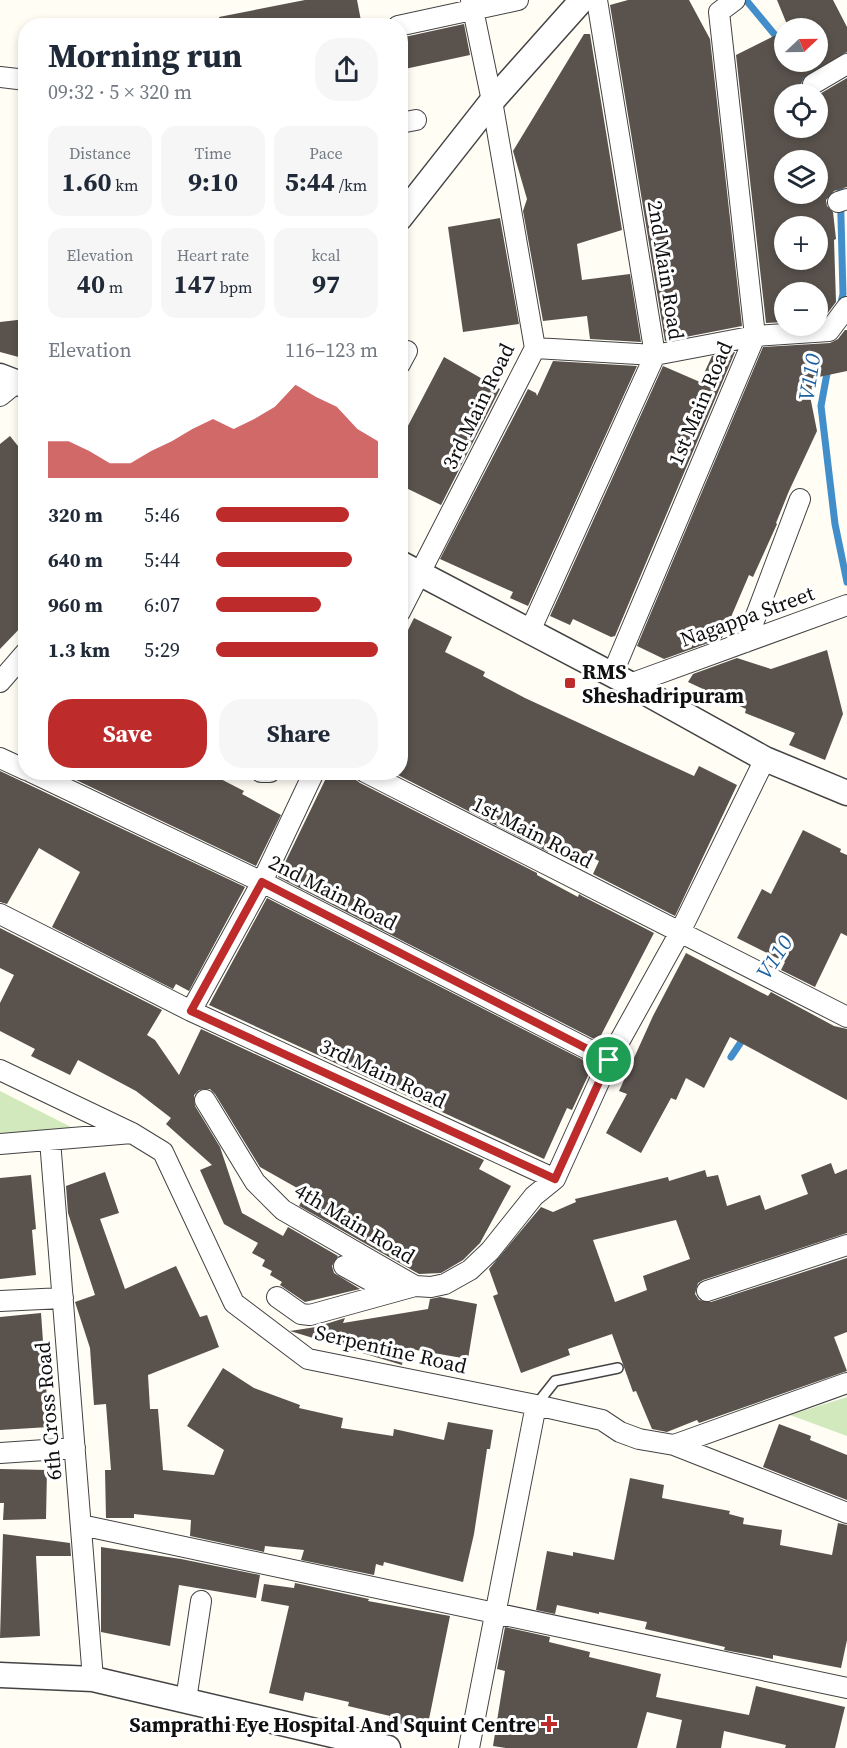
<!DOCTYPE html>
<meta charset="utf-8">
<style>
body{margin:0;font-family:"Source Serif 4",serif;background:#f6f6f7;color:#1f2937;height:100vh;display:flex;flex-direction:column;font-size:22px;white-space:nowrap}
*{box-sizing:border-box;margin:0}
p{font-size:20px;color:#747a83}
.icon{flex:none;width:33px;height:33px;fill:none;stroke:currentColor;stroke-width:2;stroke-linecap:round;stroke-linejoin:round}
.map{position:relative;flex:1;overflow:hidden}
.details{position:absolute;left:18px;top:18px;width:390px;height:762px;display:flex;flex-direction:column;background:#fff;border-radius:24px;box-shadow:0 3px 9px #0003}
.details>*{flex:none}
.needle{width:39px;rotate:68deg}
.fabs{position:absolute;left:774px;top:18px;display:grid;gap:12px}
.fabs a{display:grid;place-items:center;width:54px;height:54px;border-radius:50%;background:#fff;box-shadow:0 3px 9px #0003;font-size:30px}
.pin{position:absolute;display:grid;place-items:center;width:51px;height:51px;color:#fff;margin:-26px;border:3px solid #fff;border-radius:50%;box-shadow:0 2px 6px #0007}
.round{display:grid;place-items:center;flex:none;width:63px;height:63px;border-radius:24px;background:#f6f6f7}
.head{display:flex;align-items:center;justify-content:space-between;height:102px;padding:0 30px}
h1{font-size:33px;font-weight:700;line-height:45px}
.metrics{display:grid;grid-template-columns:repeat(3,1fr);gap:9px;height:102px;padding:6px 30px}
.metrics div{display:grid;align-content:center;border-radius:15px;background:#f6f6f7;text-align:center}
.metrics b{font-size:26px;font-weight:700}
.metrics small{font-size:16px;font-weight:400}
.metrics p{font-size:16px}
.chart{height:168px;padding:12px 30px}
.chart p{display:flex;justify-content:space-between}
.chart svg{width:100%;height:108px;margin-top:6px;fill:#be2b2b;opacity:.7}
.button{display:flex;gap:12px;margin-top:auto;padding:12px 30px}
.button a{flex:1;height:69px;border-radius:24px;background:#be2b2b;color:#fff;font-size:24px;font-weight:700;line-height:69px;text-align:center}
.button a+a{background:#f6f6f7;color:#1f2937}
ul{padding:0 30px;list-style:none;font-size:20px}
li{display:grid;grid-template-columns:96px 72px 1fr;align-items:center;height:45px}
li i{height:15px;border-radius:8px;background:#be2b2b}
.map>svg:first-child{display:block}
.green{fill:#d2e9bd}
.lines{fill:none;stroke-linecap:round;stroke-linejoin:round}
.stream{stroke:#428eca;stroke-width:7}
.building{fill:#59524d;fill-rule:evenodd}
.service-casing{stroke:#434343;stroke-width:12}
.minor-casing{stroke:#434343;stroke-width:22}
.tertiary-casing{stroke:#434343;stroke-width:27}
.service{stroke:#fff;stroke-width:9}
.minor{stroke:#fff;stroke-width:20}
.tertiary{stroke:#fff;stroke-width:24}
.route-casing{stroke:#fff;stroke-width:12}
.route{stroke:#be2b2b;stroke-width:8}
.poi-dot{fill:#be2b2b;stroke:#fff;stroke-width:2}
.labels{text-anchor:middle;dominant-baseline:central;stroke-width:6;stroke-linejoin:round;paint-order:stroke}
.street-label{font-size:21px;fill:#101010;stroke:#fff}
.poi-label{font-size:21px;font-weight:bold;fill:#101010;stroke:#fff;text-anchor:start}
.water-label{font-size:22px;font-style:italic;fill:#1b60a0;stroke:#fff}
</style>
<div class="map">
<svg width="847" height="1748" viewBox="0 0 847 1748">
<rect width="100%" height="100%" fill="#fffdf4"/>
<path class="green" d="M 0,1091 L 73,1128 L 0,1134 Z
M 847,1397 L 847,1436 L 790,1415 Z"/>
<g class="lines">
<path class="stream" d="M 746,0 L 784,46
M 798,62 L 812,94
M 840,307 L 843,294 L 840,180
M 828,368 L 821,406 L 835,524 L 847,582
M 731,1057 L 745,1036"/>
</g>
<path class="building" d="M 305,0 L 357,0 L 362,26 L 220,26 L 219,17 Z
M 628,0 L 689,0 L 710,39 L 742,326 L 665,341 L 610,5 Z
M 777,0 L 833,0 L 847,27 L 847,52 L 803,78 L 801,85 L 807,94 L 784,94 L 784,128 L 818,128 L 818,95 L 847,78 L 847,187 L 834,191 L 826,200 L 827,206 L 833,212 L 836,239 L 834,240 L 836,302 L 823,319 L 818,320 L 818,292 L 784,292 L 784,322 L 766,323 L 736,55 L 784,31 L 784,62 L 818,62 L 818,28 L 790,28 L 795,26 L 786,22 ZM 784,160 L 818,160 L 818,194 L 784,194 ZM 784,226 L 818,226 L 818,260 L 784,260 Z
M 464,24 L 470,55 L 400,70 L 400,38 Z
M 584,34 L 590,34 L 622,230 L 577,244 L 582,280 L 630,274 L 641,342 L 590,339 L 587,316 L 543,321 L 523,211 L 527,199 L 513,151 Z
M 500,218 L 519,324 L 463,332 L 448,227 Z
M 26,319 L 26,359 L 0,352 L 0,322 Z
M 845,330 L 847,330 L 847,371 L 814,378 L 810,396 L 817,431 L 789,491 L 776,523 L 777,524 L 753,577 L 749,575 L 722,638 L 664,659 L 637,646 L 763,347 L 830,343 L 838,339 Z
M 735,352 L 615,636 L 611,637 L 573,619 L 570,625 L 550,616 L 663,366 L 700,382 L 712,356 Z
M 444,357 L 500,389 L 441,505 L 400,485 L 400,441 Z
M 553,361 L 637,366 L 528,606 L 510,598 L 513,592 L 440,559 L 528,389 L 536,393 L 537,396 Z
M 10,436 L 26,456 L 26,622 L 0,649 L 0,444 Z
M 414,618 L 452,637 L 445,652 L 485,672 L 483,676 L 525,698 L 694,776 L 699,766 L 737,785 L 675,916 L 593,874 L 599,861 L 555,840 L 548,852 L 394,773 L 400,772 L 400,646 Z
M 827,650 L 843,714 L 825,760 L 789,745 L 795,733 L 745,713 L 746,709 L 688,682 L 693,674 L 737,658 L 771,669 Z
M 0,771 L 245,887 L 189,991 L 176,984 L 173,989 L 52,927 L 80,872 L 39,848 L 7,904 L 0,902 Z
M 77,772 L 207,772 L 244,791 L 242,794 L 281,815 L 256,866 L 74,779 Z
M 329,772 L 345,772 L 360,783 L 537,873 L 537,875 L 578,897 L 579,894 L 582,896 L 654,933 L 598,1041 L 278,877 Z
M 803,830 L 841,849 L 840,852 L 847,855 L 847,936 L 841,933 L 815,987 L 781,970 L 785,962 L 737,938 L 762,889 L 771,894 Z
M 267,898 L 593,1065 L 572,1110 L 567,1108 L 544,1159 L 209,1005 Z
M 0,928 L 162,1010 L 147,1035 L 155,1040 L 179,1075 L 201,1029 L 484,1160 L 479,1169 L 511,1186 L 480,1243 L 463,1260 L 441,1273 L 419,1274 L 299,1206 L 306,1193 L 260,1167 L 215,1094 L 210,1089 L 199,1090 L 194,1095 L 195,1106 L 220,1147 L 242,1213 L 283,1236 L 288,1227 L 338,1256 L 332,1266 L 334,1273 L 360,1289 L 305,1302 L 280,1285 L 282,1282 L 270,1275 L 272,1271 L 262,1266 L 265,1260 L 252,1253 L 258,1243 L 224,1224 L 200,1170 L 212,1165 L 166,1124 L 171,1118 L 136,1091 L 78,1060 L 70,1075 L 31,1056 L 35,1049 L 0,1031 L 0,1003 L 14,975 L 0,968 Z
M 686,953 L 768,996 L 771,992 L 834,1026 L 847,1029 L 847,1100 L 730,1037 L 704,1088 L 686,1078 L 676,1100 L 671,1098 L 641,1153 L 606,1133 L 627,1094 L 619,1091 L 653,1016 Z
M 831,1163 L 835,1174 L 847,1169 L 847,1233 L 703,1280 L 698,1283 L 695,1294 L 699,1300 L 711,1302 L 847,1258 L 847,1332 L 834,1337 L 847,1371 L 699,1423 L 697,1420 L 667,1432 L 652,1429 L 636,1391 L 633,1392 L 612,1334 L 568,1349 L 570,1355 L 521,1373 L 493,1296 L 498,1294 L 489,1269 L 541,1207 L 553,1212 L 576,1202 L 575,1199 L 668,1177 L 669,1181 L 705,1170 L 707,1177 L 718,1175 L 727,1206 L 760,1195 L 765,1210 L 808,1194 L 801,1175 ZM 676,1220 L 690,1259 L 643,1276 L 647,1290 L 615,1302 L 593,1240 Z
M 105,1172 L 119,1213 L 100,1219 L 125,1289 L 176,1266 L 200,1317 L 207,1315 L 219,1347 L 148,1375 L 150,1409 L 158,1409 L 163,1470 L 214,1475 L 224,1450 L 187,1426 L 223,1368 L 254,1388 L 300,1405 L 299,1408 L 343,1418 L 341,1428 L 393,1436 L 394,1429 L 444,1440 L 448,1422 L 493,1430 L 490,1449 L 487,1449 L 474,1534 L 463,1582 L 384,1562 L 383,1566 L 376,1564 L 374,1575 L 301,1560 L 304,1550 L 265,1546 L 264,1552 L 190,1536 L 191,1520 L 134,1514 L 134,1518 L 106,1518 L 105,1470 L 111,1470 L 106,1404 L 94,1405 L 90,1348 L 75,1302 L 95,1295 L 68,1213 L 66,1186 Z
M 31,1175 L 36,1229 L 32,1230 L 36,1275 L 0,1279 L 0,1178 Z
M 440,1297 L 477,1304 L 468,1359 L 405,1348 L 402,1365 L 290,1331 L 316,1327 L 345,1318 L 343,1323 L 428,1309 L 430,1299 Z
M 41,1313 L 49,1427 L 0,1430 L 0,1317 Z
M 779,1424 L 811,1436 L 810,1440 L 847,1455 L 847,1500 L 763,1467 Z
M 0,1469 L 47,1470 L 46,1519 L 3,1520 L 4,1503 L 0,1503 Z
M 630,1478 L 664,1485 L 662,1498 L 730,1511 L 729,1514 L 744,1518 L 743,1524 L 782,1530 L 780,1545 L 832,1555 L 838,1523 L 847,1525 L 847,1640 L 841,1668 L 773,1655 L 773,1659 L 724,1650 L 725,1647 L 645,1629 L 647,1622 L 599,1612 L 599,1614 L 557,1605 L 555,1614 L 536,1610 L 547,1551 L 573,1556 L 573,1552 L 614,1560 Z
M 3,1534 L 70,1543 L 71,1556 L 36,1556 L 40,1636 L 0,1638 Z
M 101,1547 L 181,1559 L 260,1575 L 256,1598 L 179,1585 L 170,1646 L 101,1632 Z
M 295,1583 L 369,1599 L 368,1601 L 450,1616 L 427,1729 L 389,1721 L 390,1716 L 348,1706 L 349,1702 L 305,1692 L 303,1701 L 269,1693 L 289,1606 L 261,1601 L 264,1584 L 294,1588 Z
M 505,1627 L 550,1637 L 549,1642 L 590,1652 L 589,1657 L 661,1674 L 656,1697 L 749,1715 L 756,1686 L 845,1707 L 835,1748 L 785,1748 L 786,1745 L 724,1731 L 721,1748 L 676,1748 L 682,1720 L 647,1712 L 637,1748 L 506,1748 L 493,1746 L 505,1671 L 497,1669 Z"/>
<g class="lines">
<defs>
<path id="service" d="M 536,1405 L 555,1381 L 618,1368"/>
<path id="minor" d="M 398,26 L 518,0
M 0,77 L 26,80
M 813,84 L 847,64
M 400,123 L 416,120
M 838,202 L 847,199
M 535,348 L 655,355 L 755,336 L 829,331 L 847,307
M 400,364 L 407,351
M 0,396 L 16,383
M 400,612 L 535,348 L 492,101 L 471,0
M 530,631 L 655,355 L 597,0
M 746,642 L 800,499
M 612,675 L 755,336 L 719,12 L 735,0
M 0,682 L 26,652
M 630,684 L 847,605
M 0,758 L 26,770
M 31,772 L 262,882 L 609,1060
M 261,772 L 270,772
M 365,772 L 847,1017
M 0,914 L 191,1011 L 555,1179
M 191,1011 L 262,882 L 314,772
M 0,1070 L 132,1133 L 163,1152 L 234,1303 L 308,1359 L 536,1405 L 602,1420 L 620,1432 L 639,1439 L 674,1445 L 847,1513
M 205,1100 L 255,1182 L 283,1210 L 415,1286 L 431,1287 L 445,1284 L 470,1270 L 490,1251 L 534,1196 L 555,1179 L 609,1060 L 679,934 L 765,759
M 50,1140 L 93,1679
M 0,1144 L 132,1133
M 344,1266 L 391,1292
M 707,1291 L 847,1245
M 277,1297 L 301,1314 L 310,1315 L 415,1286
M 0,1301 L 63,1298
M 674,1445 L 847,1383
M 0,1453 L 75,1448
M 81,1525 L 847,1688
M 186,1700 L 201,1601
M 469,1748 L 536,1405"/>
<path id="tertiary" d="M 400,218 L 492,101 L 582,0
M 0,376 L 26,386
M 400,563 L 630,684 L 765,759 L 847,793
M 0,1675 L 93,1679 L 388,1748"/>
</defs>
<use href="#service" class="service-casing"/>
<use href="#minor" class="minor-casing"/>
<use href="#tertiary" class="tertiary-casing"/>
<use href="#service" class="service"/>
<use href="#minor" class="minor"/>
<use href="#tertiary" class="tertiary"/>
</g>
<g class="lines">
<defs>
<path id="route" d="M 262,882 L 609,1060 L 555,1179 L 191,1011 Z"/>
</defs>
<use href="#route" class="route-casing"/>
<use href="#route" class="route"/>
</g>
<g class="poi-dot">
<rect x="564" y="677" width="12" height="12" rx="3"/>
<path d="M546 1715h6v6h6v6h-6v6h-6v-6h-6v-6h6z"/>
</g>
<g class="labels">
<g class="street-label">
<text transform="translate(666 270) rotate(81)">2nd Main Road</text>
<text transform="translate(700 403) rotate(-67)">1st Main Road</text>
<text transform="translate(478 406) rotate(-64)">3rd Main Road</text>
<text transform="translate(747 616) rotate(-20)">Nagappa Street</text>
<text transform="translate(533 832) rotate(27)">1st Main Road</text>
<text transform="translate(333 892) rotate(27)">2nd Main Road</text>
<text transform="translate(383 1073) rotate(25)">3rd Main Road</text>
<text transform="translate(355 1223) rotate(31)">4th Main Road</text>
<text transform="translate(391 1349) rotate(13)">Serpentine Road</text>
<text transform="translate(48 1411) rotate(-95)">6th Cross Road</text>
</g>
<g class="poi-label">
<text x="582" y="671">RMS<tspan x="582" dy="24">Sheshadripuram</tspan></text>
<text x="536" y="1724" text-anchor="end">Samprathi Eye Hospital And Squint Centre</text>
</g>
<g class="water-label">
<text transform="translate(809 377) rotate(-81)">V110</text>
<text transform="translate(774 957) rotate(-57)">V110</text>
</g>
</g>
</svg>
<div class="fabs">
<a><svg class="needle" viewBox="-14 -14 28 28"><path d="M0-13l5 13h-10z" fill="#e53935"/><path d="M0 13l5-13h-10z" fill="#747a83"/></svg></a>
<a><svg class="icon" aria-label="locate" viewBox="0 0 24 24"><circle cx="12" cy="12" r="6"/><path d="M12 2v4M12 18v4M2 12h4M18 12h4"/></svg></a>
<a><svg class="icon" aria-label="layers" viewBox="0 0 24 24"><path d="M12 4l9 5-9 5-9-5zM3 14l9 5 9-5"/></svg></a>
<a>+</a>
<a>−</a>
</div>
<div class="pin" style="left:609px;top:1060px;background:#1e9e55"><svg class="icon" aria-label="arrive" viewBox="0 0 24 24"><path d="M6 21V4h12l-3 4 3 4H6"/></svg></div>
<section class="details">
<div class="head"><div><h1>Morning run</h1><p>09:32 · 5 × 320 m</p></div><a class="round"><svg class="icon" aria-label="share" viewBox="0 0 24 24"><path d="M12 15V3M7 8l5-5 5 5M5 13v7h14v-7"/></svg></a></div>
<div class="metrics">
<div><p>Distance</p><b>1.60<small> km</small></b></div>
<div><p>Time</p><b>9:10</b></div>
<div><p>Pace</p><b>5:44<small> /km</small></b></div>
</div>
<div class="metrics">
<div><p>Elevation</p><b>40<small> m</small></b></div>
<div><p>Heart rate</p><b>147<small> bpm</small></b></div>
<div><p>kcal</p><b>97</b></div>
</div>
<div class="chart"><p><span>Elevation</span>116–123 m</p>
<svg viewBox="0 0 160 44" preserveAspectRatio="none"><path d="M0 44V29L10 29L20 33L30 38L40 38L50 33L60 29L70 24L80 20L90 24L100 20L110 15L120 6L130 11L140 15L150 24L160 29V44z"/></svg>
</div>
<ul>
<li><b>320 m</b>5:46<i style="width:82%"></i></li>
<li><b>640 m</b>5:44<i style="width:84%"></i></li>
<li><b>960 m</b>6:07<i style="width:65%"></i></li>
<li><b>1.3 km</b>5:29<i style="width:100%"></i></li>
</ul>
<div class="button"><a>Save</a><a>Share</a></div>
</section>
</div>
